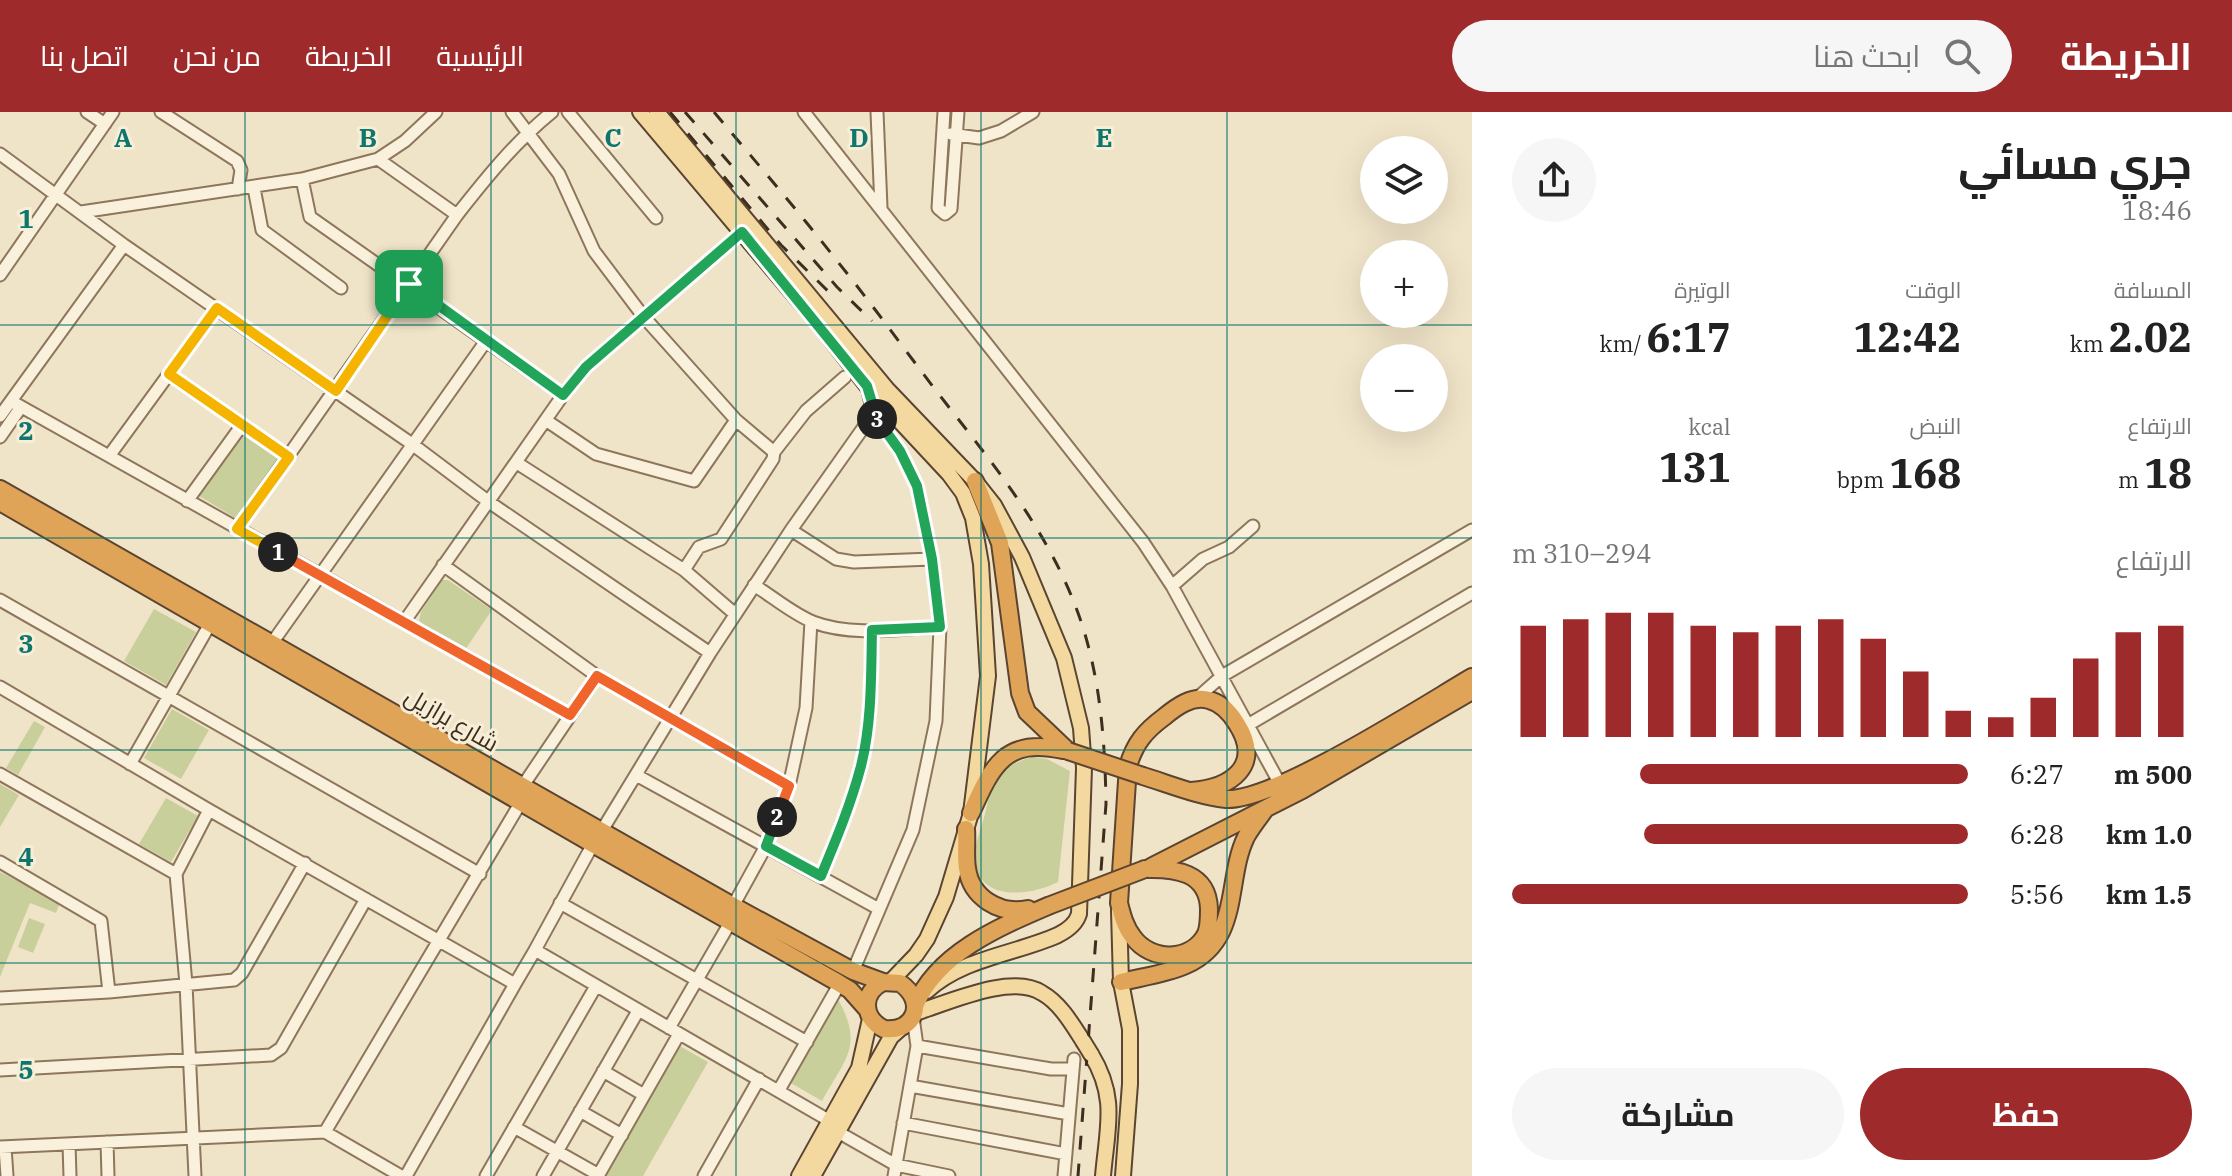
<!DOCTYPE html>
<html lang="ar">
<meta charset="utf-8">
<style>
body{margin:0;font-family:"IBM Plex Serif",Cairo,serif;background:#f6f6f6;color:#222;direction:rtl;height:100vh;display:flex;flex-direction:column;font-size:30px;white-space:nowrap}
*{box-sizing:border-box;margin:0}
p{font-size:26px;color:#767676}
.icon{flex:none;width:44px;height:44px;fill:none;stroke:currentColor;stroke-width:2;stroke-linecap:round;stroke-linejoin:round}
.map{position:relative;flex:1;overflow:hidden;direction:ltr}
.details{display:flex;flex-direction:column;background:#fff;width:760px}
.details>*{flex:none}
.fabs{position:absolute;left:1360px;top:24px;display:grid;gap:16px}
.fabs a{display:grid;place-items:center;width:88px;height:88px;border-radius:50%;background:#fff;box-shadow:0 8px 32px #0002;font-size:40px}
.pin{position:absolute;display:grid;place-items:center;width:68px;height:68px;color:#fff;margin:-34px;border-radius:16px;box-shadow:0 4px 12px #0006}
.km{position:absolute;width:40px;height:40px;margin:-20px;border-radius:50%;background:#222;color:#fff;font-size:22px;line-height:40px;text-align:center}
.round{display:grid;place-items:center;flex:none;width:84px;height:84px;border-radius:42px;background:#f6f6f6}
.head{display:flex;align-items:center;justify-content:space-between;height:136px;padding:0 40px}
h1{font-size:44px;font-weight:700;line-height:60px}
.figures{display:grid;grid-template-columns:repeat(3,1fr);gap:12px;height:136px;padding:8px 40px}
.figures div{display:grid;align-content:center}
.figures b{font-size:40px;font-weight:700}
.figures small{font-size:22px;font-weight:400}
.figures p{font-size:22px}
.chart{height:224px;padding:16px 40px}
.chart p{display:flex;justify-content:space-between}
.chart svg{width:100%;height:144px;margin-top:8px;stroke:#9e2a2b;stroke-width:6}
.action{display:flex;gap:16px;margin-top:auto;padding:16px 40px}
.action a{flex:1;height:92px;border-radius:48px;background:#9e2a2b;color:#fff;font-size:32px;font-weight:700;line-height:92px;text-align:center}
.action a+a{background:#f6f6f6;color:#222}
ul{padding:0 40px;list-style:none;font-size:26px}
li{display:grid;grid-template-columns:128px 96px 1fr;align-items:center;height:60px}
li i{height:20px;border-radius:10px;background:#9e2a2b}
header{display:flex;align-items:center;gap:48px;box-sizing:border-box;height:112px;padding:0 40px;background:#9e2a2b;color:#fff}
header strong{font-size:38px}
nav{display:flex;gap:44px;margin-inline-start:auto;font-size:28px}
.search{width:560px;height:72px;background:#f6f6f6;display:flex;align-items:center;gap:20px;box-sizing:border-box;padding:0 28px;border-radius:44px;color:#767676;font-size:30px}
main{display:flex;flex:1;min-height:0}
.map>svg:first-child{display:block}
.green{fill:#c9cf9b}
.lines{fill:none;stroke-linecap:round;stroke-linejoin:round}
.minor-casing{stroke:#8d765c;stroke-width:15}
.major-casing{stroke:#5b4430;stroke-width:18}
.highway-casing{stroke:#5b4430;stroke-width:20}
.minor{stroke:#faf1dc;stroke-width:11}
.major{stroke:#f3d9a0;stroke-width:14}
.highway{stroke:#e0a458;stroke-width:16}
.rail{stroke:#3d2e20;stroke-width:3;stroke-dasharray:14 14;stroke-linecap:butt}
.major-bridge-casing{stroke:#5b4430;stroke-width:18;stroke-linecap:butt}
.highway-bridge-casing{stroke:#5b4430;stroke-width:20;stroke-linecap:butt}
.major-bridge{stroke:#f3d9a0;stroke-width:14}
.highway-bridge{stroke:#e0a458;stroke-width:16}
.split-1-casing{stroke:#fff;stroke-width:16}
.split-2-casing{stroke:#fff;stroke-width:16}
.split-3-casing{stroke:#fff;stroke-width:16}
.split-4-casing{stroke:#fff;stroke-width:16}
.split-1{stroke:#f5b400;stroke-width:10}
.split-2{stroke:#f0652b;stroke-width:10}
.split-3{stroke:#22a559;stroke-width:10}
.split-4{stroke:#22a559;stroke-width:10}
.grid{fill:none;stroke:#0f766e;stroke-width:2;stroke-opacity:0.55}
.labels{text-anchor:middle;dominant-baseline:central;stroke-width:6;stroke-linejoin:round;paint-order:stroke}
.street-label{font-size:24px;fill:#3d2e20;stroke:#f7eed8}
.grid-label{font-size:26px;text-anchor:middle;font-weight:bold;fill:#0f766e;stroke:#f7eed8;stroke-width:6;stroke-linejoin:round;paint-order:stroke}
</style>
<header>
<strong>الخريطة</strong>
<div class="search"><svg class="icon" aria-label="search" viewBox="0 0 24 24"><circle cx="10" cy="10" r="6"/><path d="M15 15l6 6"/></svg>ابحث هنا</div>
<nav><a>الرئيسية</a><a>الخريطة</a><a>من نحن</a><a>اتصل بنا</a></nav>
</header>
<main>
<section class="details">
<div class="head"><div><h1>جري مسائي</h1><p>18:46</p></div><a class="round"><svg class="icon" aria-label="share" viewBox="0 0 24 24"><path d="M12 15V3M7 8l5-5 5 5M5 13v7h14v-7"/></svg></a></div>
<div class="figures">
<div><p>المسافة</p><b>2.02<small> km</small></b></div>
<div><p>الوقت</p><b>12:42</b></div>
<div><p>الوتيرة</p><b>6:17<small> /km</small></b></div>
</div>
<div class="figures">
<div><p>الارتفاع</p><b>18<small> m</small></b></div>
<div><p>النبض</p><b>168<small> bpm</small></b></div>
<div><p>kcal</p><b>131</b></div>
</div>
<div class="chart"><p><span>الارتفاع</span>294–310 m</p>
<svg viewBox="0 0 160 44" preserveAspectRatio="none"><path d="M5 44V10M15 44V8M25 44V6M35 44V6M45 44V10M55 44V12M65 44V10M75 44V8M85 44V14M95 44V24M105 44V36M115 44V38M125 44V32M135 44V20M145 44V12M155 44V10"/></svg>
</div>
<ul>
<li><b>500 m</b>6:27<i style="width:72%"></i></li>
<li><b>1.0 km</b>6:28<i style="width:71%"></i></li>
<li><b>1.5 km</b>5:56<i style="width:100%"></i></li>
</ul>
<div class="action"><a>حفظ</a><a>مشاركة</a></div>
</section>
<div class="map">
<svg width="1472" height="1064" viewBox="0 0 1472 1064">
<rect width="100%" height="100%" fill="#f0e4c8"/>
<path class="green" d="M 241,321 L 278,345 L 237,407 L 196,382 Z
M 442,468 L 448,468 L 492,498 L 465,538 L 424,514 L 419,508 L 421,500 Z
M 154,497 L 196,520 L 166,573 L 124,549 Z
M 172,597 L 209,618 L 181,667 L 144,646 Z
M 34,609 L 45,615 L 18,663 L 6,656 Z
M 1032,645 L 1047,647 L 1070,659 L 1058,770 C 1033,783 981,791 975,751 C 973,736 981,717 985,702 C 988,692 989,676 995,667 C 1003,655 1019,649 1032,645 Z
M 0,672 L 19,683 L 0,715 Z
M 166,686 L 198,704 L 171,750 L 139,732 Z
M 0,760 L 60,790 L 56,801 L 30,791 L 0,865 Z
M 29,806 L 45,812 L 33,841 L 18,835 Z
M 836,889 L 839,889 C 864,935 844,948 822,989 L 789,970 Z
M 678,933 L 708,950 L 643,1064 L 603,1064 Z"/>
<g class="lines">
<defs>
<path id="minor" d="M 87,0 L 105,12
M 161,0 L 237,49 L 241,58 L 238,77
M 512,0 L 559,62 L 594,139 L 643,204 L 736,308 L 694,369 L 596,342 L 547,309
M 568,0 L 656,106
M 804,0 L 1143,430 L 1172,474 L 1280,672
M 877,0 L 881,95
M 944,0 L 938,96 L 945,102 L 951,97 L 958,0
M 951,22 L 979,26 L 1001,19 L 1033,0
M 0,42 L 124,133 L 412,332 L 489,390 L 710,541 L 791,418 L 873,302
M 378,47 L 457,103
M 302,67 L 310,105 L 563,283
M 254,76 L 262,118 L 341,176
M 81,100 L 302,67 L 378,47 L 405,29 L 436,0
M 0,163 L 113,0
M 169,262 L 289,345
M 11,289 L 570,603
M 0,304 L 124,133
M 0,325 L 21,295
M 774,340 L 806,299 L 845,265
M 109,344 L 217,196
M 517,351 L 684,458 L 699,435 L 721,427 L 773,347 L 774,340 L 736,308
M 187,389 L 242,313
M 237,417 L 457,103 C 486,66 515,30 552,0
M 791,418 L 836,447 L 854,450 L 932,447
M 443,453 L 597,564
M 684,458 L 735,502
M 754,473 C 773,485 793,502 813,510 C 852,525 900,517 940,515
M 1172,474 L 1203,447 L 1229,435 L 1253,414
M 0,488 L 480,762
M 404,510 L 563,283 L 586,255 L 742,120
M 272,531 L 486,229
M 0,575 L 209,698 L 515,872 L 535,838 L 830,1009
M 1196,587 L 1222,564 L 1472,418
M 1241,617 L 1472,481
M 130,652 L 210,512
M 0,662 L 176,762 L 186,872 L 195,1064
M 636,663 L 879,797
M 789,674 L 806,596 L 811,509
M 522,675 L 597,564 L 789,674 L 766,734 L 733,794
M 601,720 L 710,541
M 0,750 L 101,809 L 109,880
M 176,762 L 209,698
M 821,764 C 836,728 851,692 861,654 C 872,610 871,563 872,518
M 560,791 L 807,930
M 535,838 L 593,732
M 853,859 L 913,718 L 936,609 L 940,515 L 932,447 L 917,374 L 900,339 L 873,302 L 867,274
M 0,886 L 109,880 L 234,868 L 242,861 L 305,751
M 669,916 L 731,809
M 917,934 L 1051,957 L 1073,957
M 0,958 L 271,943 L 281,936 L 366,787
M 603,959 L 644,983
M 910,974 L 1069,1002
M 779,978 L 840,871
M 580,999 L 622,1023
M 903,1011 L 1066,1042
M 514,1015 L 599,1063
M 838,1020 L 896,1053 L 949,1064
M 107,1030 L 108,1064
M 69,1032 L 70,1064
M 0,1035 L 325,1020
M 5,1035 L 7,1064
M 401,1064 L 325,1020 L 521,690
M 406,1064 L 515,872
M 486,1064 L 596,874
M 543,1064 L 638,899
M 598,1064 L 679,922
M 704,1064 L 759,967
M 894,1064 L 917,934 L 913,905
M 1064,1064 L 1074,947"/>
<path id="major" d="M 640,0 L 817,210 L 867,274 L 949,362 L 963,381 L 973,406 L 981,452 L 988,564 L 971,701 L 946,785 L 927,827 L 916,843 L 891,869
M 657,0 L 887,277 L 975,369 L 994,393 L 1022,445 L 1064,546 L 1081,616 L 1084,656 L 1079,802 C 1076,812 1068,818 1058,823 C 1016,842 962,846 927,879
M 1119,799 L 1121,870 L 1130,917 L 1130,972 L 1123,1064
M 915,901 C 948,891 1011,861 1042,881 C 1060,891 1072,912 1083,929
M 1091,942 C 1118,986 1107,1016 1103,1064
M 799,1064 L 859,956 L 870,907
M 813,1064 L 891,925 L 901,916"/>
<path id="highway" d="M 975,369 L 1000,431 L 1020,581 L 1027,600 L 1068,639
M 0,377 L 733,794 L 853,859 L 883,870 L 900,871 C 927,889 915,921 884,917 C 862,906 861,881 883,870
M 0,390 L 593,732 L 837,870 L 850,878 L 866,896
M 1143,664 C 1169,672 1198,684 1226,687 C 1274,690 1424,593 1472,565
M 971,701 C 992,654 1005,625 1063,638
M 966,717 C 967,730 965,744 967,756 C 971,786 1000,803 1028,797
M 1151,755 L 1302,678 L 1472,579
M 1145,757 C 1175,756 1208,760 1209,797 C 1209,805 1209,815 1206,822 C 1191,850 1151,850 1133,825 C 1125,815 1122,803 1119,791 L 1128,654 C 1135,631 1145,619 1164,605 C 1176,595 1192,583 1209,588 C 1221,591 1231,602 1237,612 C 1263,653 1232,676 1191,679
M 1121,870 C 1142,865 1166,862 1186,853 C 1242,828 1225,768 1246,725 C 1251,716 1258,707 1264,699
M 915,894 C 937,841 999,815 1048,794"/>
</defs>
<use href="#minor" class="minor-casing"/>
<use href="#major" class="major-casing"/>
<use href="#highway" class="highway-casing"/>
<use href="#minor" class="minor"/>
<use href="#major" class="major"/>
<use href="#highway" class="highway"/>
<path class="rail" d="M 670,0 L 781,133 L 832,183
M 685,0 L 837,175 L 872,209
M 714,0 C 756,50 798,99 838,150 C 871,191 902,234 934,276 C 985,342 1039,406 1071,483 C 1099,549 1105,621 1106,692 L 1078,1064"/>
<defs>
<path id="major-bridge" d="M 1083,929 L 1091,942"/>
<path id="highway-bridge" d="M 1068,639 L 1143,664
M 1048,794 L 1145,757"/>
</defs>
<use href="#major-bridge" class="major-bridge-casing"/>
<use href="#highway-bridge" class="highway-bridge-casing"/>
<use href="#major-bridge" class="major-bridge"/>
<use href="#highway-bridge" class="highway-bridge"/>
</g>
<g class="lines">
<defs>
<path id="split-1" d="M 278,440 L 237,417 L 289,345 L 169,262 L 217,196 L 336,279 L 409,172"/>
<path id="split-2" d="M 278,440 L 570,603 L 597,564 L 789,674 L 777,705"/>
<path id="split-3" d="M 777,705 L 766,734 L 821,764 C 836,728 851,692 861,654 C 872,610 871,563 872,518 L 940,515 L 932,447 L 917,374 L 900,339 L 877,307"/>
<path id="split-4" d="M 409,172 L 563,283 L 586,255 L 742,120 L 867,274 L 877,307"/>
</defs>
<use href="#split-1" class="split-1-casing"/>
<use href="#split-2" class="split-2-casing"/>
<use href="#split-3" class="split-3-casing"/>
<use href="#split-4" class="split-4-casing"/>
<use href="#split-1" class="split-1"/>
<use href="#split-2" class="split-2"/>
<use href="#split-3" class="split-3"/>
<use href="#split-4" class="split-4"/>
</g>
<path class="grid" d="M 245,0 L 245,1064M 491,0 L 491,1064M 736,0 L 736,1064M 981,0 L 981,1064M 1227,0 L 1227,1064M 0,213 L 1472,213M 0,426 L 1472,426M 0,638 L 1472,638M 0,851 L 1472,851"/>
<g class="labels">
<g class="street-label">
<text transform="translate(452 607) rotate(30)">شارع برازيل</text>
</g>
</g>
<g class="grid-label">
<text x="123" y="35">A</text>
<text x="368" y="35">B</text>
<text x="613" y="35">C</text>
<text x="859" y="35">D</text>
<text x="1104" y="35">E</text>
<text x="26" y="116">1</text>
<text x="26" y="328">2</text>
<text x="26" y="541">3</text>
<text x="26" y="754">4</text>
<text x="26" y="967">5</text>
</g>
</svg>
<div class="fabs">
<a><svg class="icon" aria-label="layers" viewBox="0 0 24 24"><path d="M12 4l9 5-9 5-9-5zM3 14l9 5 9-5"/></svg></a>
<a>+</a>
<a>−</a>
</div>
<div class="pin" style="left:409px;top:172px;background:#1e9e55"><svg class="icon" aria-label="arrive" viewBox="0 0 24 24"><path d="M6 21V4h12l-3 4 3 4H6"/></svg></div>
<b class="km" style="left:278px;top:440px">1</b>
<b class="km" style="left:777px;top:705px">2</b>
<b class="km" style="left:877px;top:307px">3</b>
</div>
</main>
